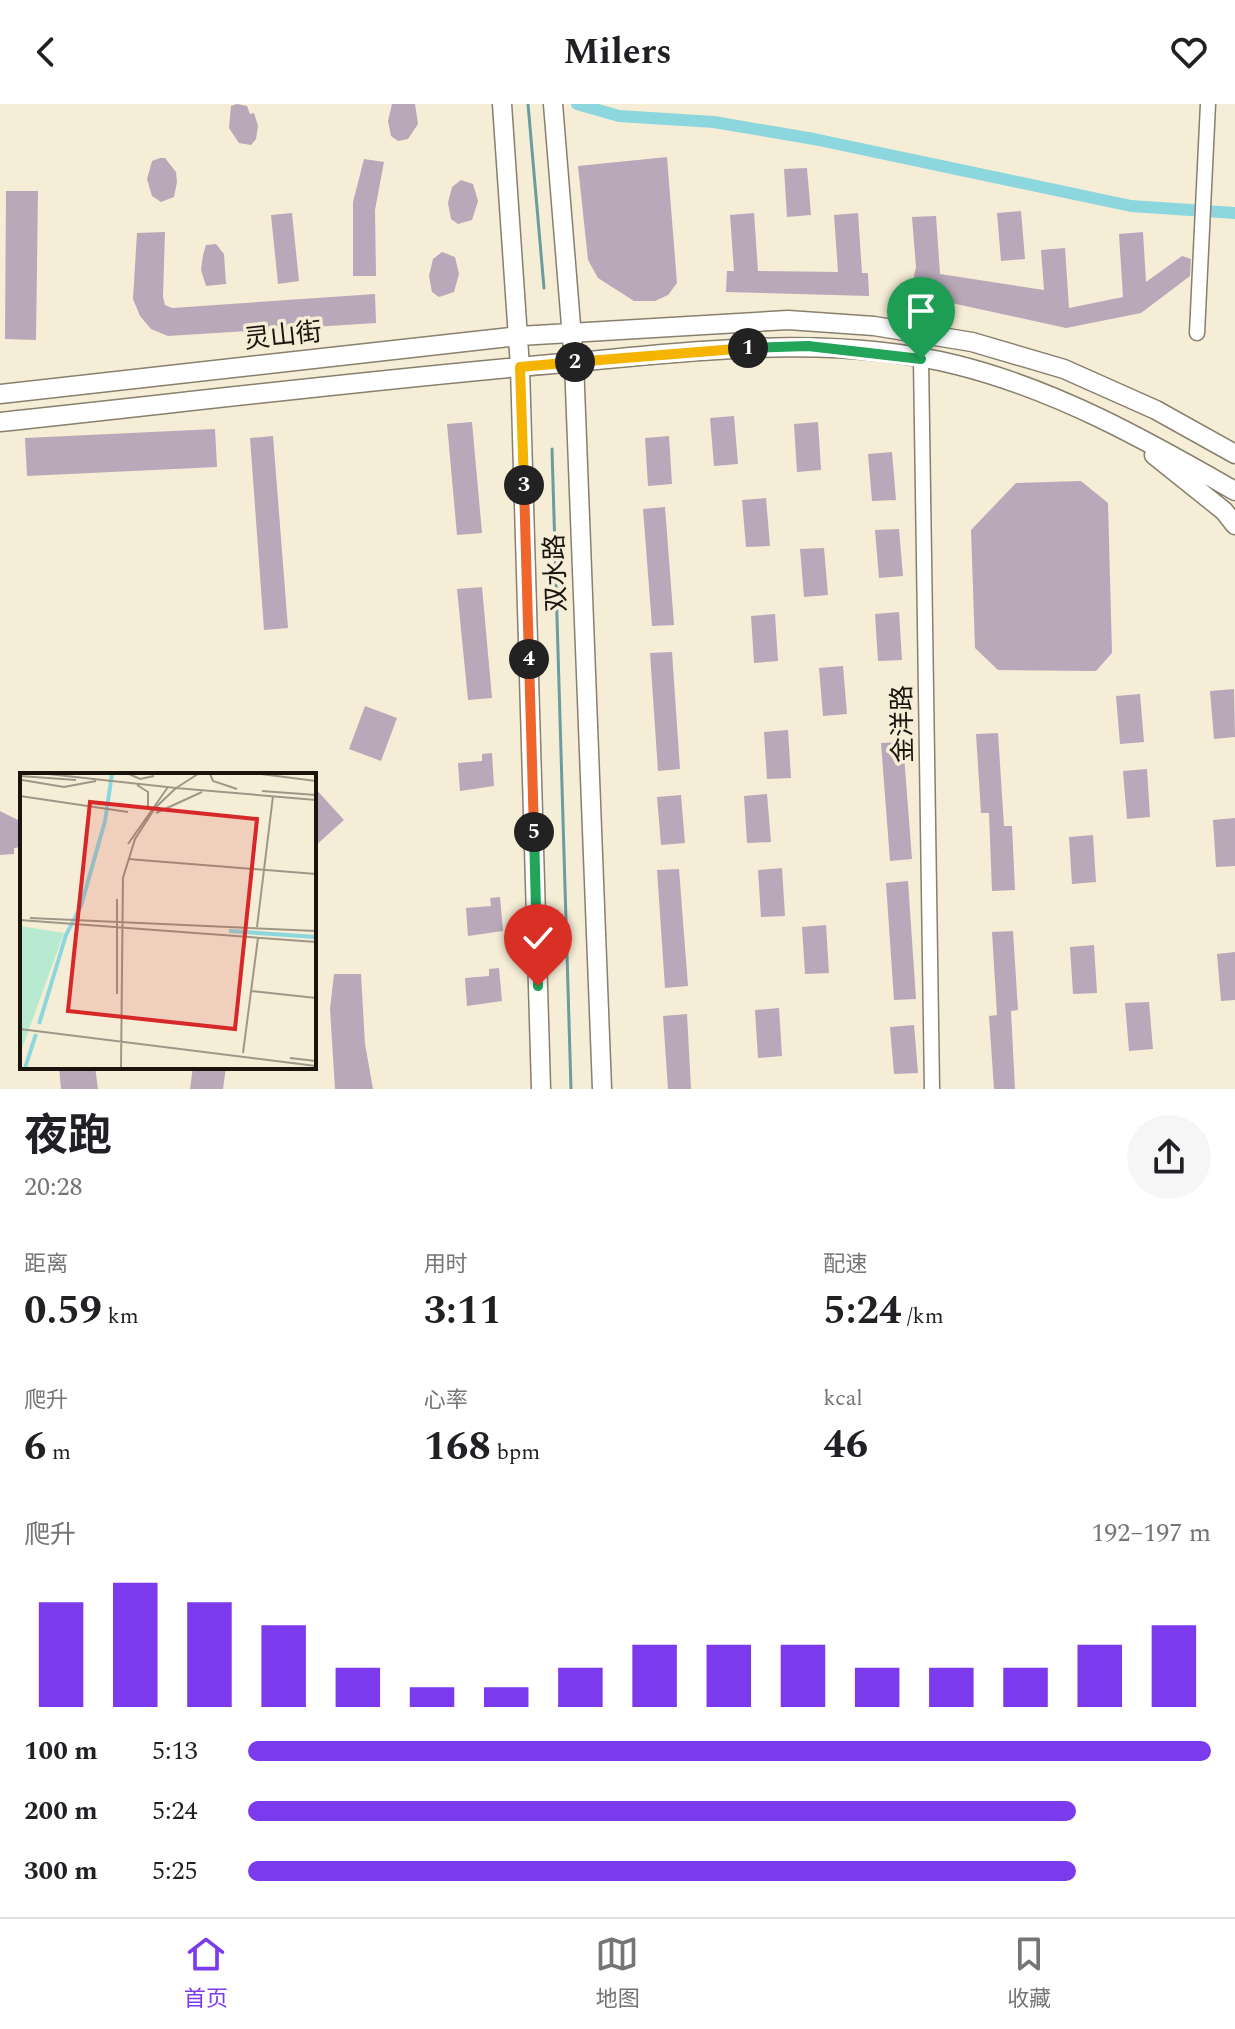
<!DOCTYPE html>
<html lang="zh">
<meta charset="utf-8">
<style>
body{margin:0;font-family:Spectral,"Noto Sans SC",serif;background:#f6f6f6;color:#202124;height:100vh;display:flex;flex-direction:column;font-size:30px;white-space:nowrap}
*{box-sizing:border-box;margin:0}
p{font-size:26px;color:#757577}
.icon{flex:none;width:44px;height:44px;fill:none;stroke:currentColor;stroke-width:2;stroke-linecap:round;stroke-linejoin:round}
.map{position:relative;height:985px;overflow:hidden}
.panel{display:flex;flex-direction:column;background:#fff;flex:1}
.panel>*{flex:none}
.pin{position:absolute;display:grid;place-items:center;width:68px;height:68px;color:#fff;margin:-82px -34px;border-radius:50% 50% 50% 0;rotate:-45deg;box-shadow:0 0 8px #0007}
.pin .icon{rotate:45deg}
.km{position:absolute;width:40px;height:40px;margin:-20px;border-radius:50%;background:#222;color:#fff;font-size:22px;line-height:40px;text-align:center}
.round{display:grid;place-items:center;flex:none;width:84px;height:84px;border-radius:42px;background:#f6f6f6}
.overview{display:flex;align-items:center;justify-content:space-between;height:136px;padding:0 24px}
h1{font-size:44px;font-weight:700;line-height:60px}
.stats{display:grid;grid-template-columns:repeat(3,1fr);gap:12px;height:136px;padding:8px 24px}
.stats div{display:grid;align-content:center}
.stats b{font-size:40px;font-weight:700}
.stats small{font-size:22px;font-weight:400}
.stats p{font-size:22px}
.chart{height:224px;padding:16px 24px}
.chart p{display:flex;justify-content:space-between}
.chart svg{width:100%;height:144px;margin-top:8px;stroke:#7c3aed;stroke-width:6}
ul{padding:0 24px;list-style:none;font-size:26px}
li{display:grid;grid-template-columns:128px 96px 1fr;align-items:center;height:60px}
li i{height:20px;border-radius:10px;background:#7c3aed}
header{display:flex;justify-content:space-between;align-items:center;height:104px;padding:0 24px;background:#fff;font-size:36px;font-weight:700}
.tab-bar{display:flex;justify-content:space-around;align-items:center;height:112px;border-top:2px solid #e0e0e0;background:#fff;font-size:22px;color:#757577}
.tab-bar a{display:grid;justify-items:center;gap:4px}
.tab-bar .on{color:#7c3aed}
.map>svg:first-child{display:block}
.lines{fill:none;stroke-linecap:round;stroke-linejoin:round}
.stream{stroke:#6a9d9f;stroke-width:3}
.canal{stroke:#8cd7dd;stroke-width:12}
.building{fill:#b9a8b9}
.minor-casing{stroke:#887f6c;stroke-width:17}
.major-casing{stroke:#887f6c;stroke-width:21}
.minor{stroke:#fff;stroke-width:14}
.major{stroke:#fff;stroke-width:18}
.split-1-casing{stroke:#fff;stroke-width:16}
.split-2-casing{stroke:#fff;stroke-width:16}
.split-3-casing{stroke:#fff;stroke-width:16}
.split-4-casing{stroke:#fff;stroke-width:16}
.split-5-casing{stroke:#fff;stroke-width:16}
.split-6-casing{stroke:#fff;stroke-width:16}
.split-1{stroke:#22a559;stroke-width:10}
.split-2{stroke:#f5b400;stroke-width:10}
.split-3{stroke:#f5b400;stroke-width:10}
.split-4{stroke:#f0652b;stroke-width:10}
.split-5{stroke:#f0652b;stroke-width:10}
.split-6{stroke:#22a559;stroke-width:10}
.labels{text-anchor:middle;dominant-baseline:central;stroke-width:7;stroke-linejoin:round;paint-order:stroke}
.street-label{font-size:26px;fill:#19150e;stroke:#f6edd7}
.inset-river{fill:none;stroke:#8cd7dd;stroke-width:4}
.inset-road{fill:none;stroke:#9e9787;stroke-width:2}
.view{fill:#d62828;fill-opacity:0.15;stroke:#d62828;stroke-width:4}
.inset-edge{fill:none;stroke:#19150e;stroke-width:4}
</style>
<header><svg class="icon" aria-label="back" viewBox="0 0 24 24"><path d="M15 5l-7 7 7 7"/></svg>Milers<svg class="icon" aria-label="heart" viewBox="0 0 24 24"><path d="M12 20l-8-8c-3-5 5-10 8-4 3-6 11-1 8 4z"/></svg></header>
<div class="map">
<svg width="1235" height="985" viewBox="0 0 1235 985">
<rect width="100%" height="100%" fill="#f6edd7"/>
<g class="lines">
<path class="stream" d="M 528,0 L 544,184
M 552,345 L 571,985"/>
<path class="canal" d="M 577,0 L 619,12 L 714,18 L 814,35 L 1131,102 L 1235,109"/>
</g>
<path class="building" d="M 237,0 L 247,2 L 250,10 L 254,9 L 258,22 L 256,35 L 251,41 L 239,39 L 229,24 L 231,2 Z
M 392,0 L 415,0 L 418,20 L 408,35 L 398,37 L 391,32 L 388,17 Z
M 667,53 L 677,179 L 668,191 L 655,197 L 634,197 L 598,174 L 588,156 L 578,62 Z
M 160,54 L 165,54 L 176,68 L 177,78 L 174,93 L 161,98 L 152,92 L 147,75 L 152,57 Z
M 364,55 L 384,58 L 375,106 L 376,172 L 353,172 L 353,98 Z
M 807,64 L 811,111 L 787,113 L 784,65 Z
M 461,76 L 473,80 L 478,97 L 472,116 L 458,120 L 451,115 L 448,99 L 452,83 Z
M 6,87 L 38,87 L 36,236 L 5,235 Z
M 1021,107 L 1025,155 L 1001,157 L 997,109 Z
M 292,109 L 299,177 L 278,180 L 271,111 Z
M 754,109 L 758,167 L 838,168 L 834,111 L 858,109 L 862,169 L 868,169 L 869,192 L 726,188 L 727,167 L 734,167 L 730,111 Z
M 936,112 L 940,170 L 1044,186 L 1041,146 L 1065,144 L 1069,204 L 1123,193 L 1119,130 L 1143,128 L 1146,178 L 1182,152 L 1191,155 L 1190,172 L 1141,209 L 1066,224 L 910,190 L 916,163 L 912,113 Z
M 165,128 L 163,193 L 165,201 L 172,204 L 375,190 L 376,219 L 168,232 L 151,225 L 140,212 L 133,195 L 137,129 Z
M 216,140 L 224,150 L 226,180 L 206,182 L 201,166 L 203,151 L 206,141 Z
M 442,148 L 455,153 L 459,170 L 454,188 L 439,193 L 432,188 L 429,172 L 433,155 Z
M 734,312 L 738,360 L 714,362 L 710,314 Z
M 472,318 L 482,429 L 457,431 L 447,320 Z
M 818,318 L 821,366 L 797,368 L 794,320 Z
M 215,325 L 217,363 L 27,372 L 25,334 Z
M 273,332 L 288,524 L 264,526 L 250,334 Z
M 669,332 L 672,380 L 648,382 L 645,334 Z
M 892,348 L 896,396 L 872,397 L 868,350 Z
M 1081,377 L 1108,399 L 1112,549 L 1096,567 L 998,566 L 975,544 L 971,426 L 1016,379 Z
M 766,394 L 770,442 L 746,443 L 742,396 Z
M 665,403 L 674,521 L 652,522 L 643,405 Z
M 899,425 L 903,472 L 879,474 L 875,426 Z
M 824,444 L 828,491 L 804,493 L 800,445 Z
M 482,483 L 492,594 L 468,596 L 457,485 Z
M 899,508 L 902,556 L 878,557 L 875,510 Z
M 775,510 L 778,557 L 754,559 L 751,512 Z
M 672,548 L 680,665 L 658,667 L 650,549 Z
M 843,562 L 847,610 L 823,612 L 819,564 Z
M 1234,585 L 1235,633 L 1214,635 L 1210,587 Z
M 1140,590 L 1144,638 L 1120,640 L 1116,592 Z
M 365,602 L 397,614 L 381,657 L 349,645 Z
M 788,626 L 791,674 L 767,675 L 764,628 Z
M 998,629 L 1004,722 L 1012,722 L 1015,786 L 992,787 L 989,709 L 981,709 L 976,630 Z
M 903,638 L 912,755 L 890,757 L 881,639 Z
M 492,649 L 494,682 L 460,687 L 458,659 L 482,657 L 482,650 Z
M 1147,665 L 1150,713 L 1127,715 L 1123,667 Z
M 314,683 L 344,716 L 314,743 Z
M 767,690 L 771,738 L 747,739 L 744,692 Z
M 681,691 L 685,739 L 661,741 L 657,693 Z
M 0,707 L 22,718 L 22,743 L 14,744 L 14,750 L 0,751 Z
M 1235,714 L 1235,762 L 1216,763 L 1213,716 Z
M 1093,731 L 1096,778 L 1072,780 L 1069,733 Z
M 782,764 L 785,812 L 761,813 L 758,766 Z
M 679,765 L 688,882 L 665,884 L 657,766 Z
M 908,777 L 916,895 L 894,896 L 886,779 Z
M 500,793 L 503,827 L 468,832 L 466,804 L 491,802 L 490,794 Z
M 826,821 L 829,869 L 805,870 L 802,823 Z
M 1013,827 L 1018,906 L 1011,907 L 1015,985 L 994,985 L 989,912 L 997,911 L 992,828 Z
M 1094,841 L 1097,889 L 1073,890 L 1070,843 Z
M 1235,848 L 1235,896 L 1221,897 L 1217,850 Z
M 499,864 L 502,897 L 467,902 L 465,874 L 489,872 L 489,865 Z
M 334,870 L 361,870 L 365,940 L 373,985 L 335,985 L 330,905 Z
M 1149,898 L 1153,945 L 1129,947 L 1125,899 Z
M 779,904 L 782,952 L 758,954 L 755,906 Z
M 687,910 L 691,985 L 668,985 L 663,912 Z
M 914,921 L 918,969 L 894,970 L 890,923 Z
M 59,963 L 95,963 L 98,985 L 61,985 Z
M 193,963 L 226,963 L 223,985 L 190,985 Z"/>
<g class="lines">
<defs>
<path id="minor" d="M 1197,229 L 1208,0
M 921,255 L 932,985"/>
<path id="major" d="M 502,0 L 520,263 L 541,985
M 553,0 L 574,258 L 602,985
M 0,290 L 519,232 L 788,216 L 874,222 L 972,238 L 1064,265 L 1156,306 L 1235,350
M 0,318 C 188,298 376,275 564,259 C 694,248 828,229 957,261 C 1057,286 1146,336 1235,387
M 1154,351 L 1224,407 L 1235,421"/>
</defs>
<use href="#minor" class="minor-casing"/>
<use href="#major" class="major-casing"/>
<use href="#minor" class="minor"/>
<use href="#major" class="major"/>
</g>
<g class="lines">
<defs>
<path id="split-1" d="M 748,244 L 808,242 L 921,255"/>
<path id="split-2" d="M 575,258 L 748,244"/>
<path id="split-3" d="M 524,381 L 520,263 L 575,258"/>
<path id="split-4" d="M 524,381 L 529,555"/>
<path id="split-5" d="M 529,555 L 534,728"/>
<path id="split-6" d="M 534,728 L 538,882"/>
</defs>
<use href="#split-1" class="split-1-casing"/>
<use href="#split-2" class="split-2-casing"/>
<use href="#split-3" class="split-3-casing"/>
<use href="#split-4" class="split-4-casing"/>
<use href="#split-5" class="split-5-casing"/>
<use href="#split-6" class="split-6-casing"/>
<use href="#split-1" class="split-1"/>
<use href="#split-2" class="split-2"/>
<use href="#split-3" class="split-3"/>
<use href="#split-4" class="split-4"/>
<use href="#split-5" class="split-5"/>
<use href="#split-6" class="split-6"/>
</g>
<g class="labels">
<g class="street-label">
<text transform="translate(283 232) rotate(-6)">灵山街</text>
<text transform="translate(556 469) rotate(-92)">双水路</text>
<text transform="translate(903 620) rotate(-91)">金洋路</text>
</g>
</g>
<g transform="translate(20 669)">
<rect width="296" height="296" fill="#f6edd7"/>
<path d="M 0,153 L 44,160 L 0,281 Z" fill="#b8ead1"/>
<path class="inset-river" d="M 209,158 L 296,164M 19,251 L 46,162 L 61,133 L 85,48 L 92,1M 5,295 L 16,261"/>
<path class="inset-road" d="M 28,1 L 156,15 L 178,1M 109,1 L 120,6 L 134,3M 190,1 L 193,8 L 217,16M 241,1 L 296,8M 0,3 L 56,7M 2,7 L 44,14 L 76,8M 117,12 L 128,19 L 128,33M 242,18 L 296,22M 0,23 L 108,39M 136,40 L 182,19M 108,71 L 148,14M 108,86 L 296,101M 10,145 L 296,158M 0,147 L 296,169M 237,154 L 253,23M 231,218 L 296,225M 97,221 L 97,126M 0,256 L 296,293M 223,280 L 238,165M 270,285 L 296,288M 101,295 L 103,105 L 115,66 L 135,35 L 156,15 L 296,27"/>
<path class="view" d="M 70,29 L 237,46 L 215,256 L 48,238 Z"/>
<rect width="296" height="296" class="inset-edge"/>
</g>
</svg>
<div class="pin" style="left:921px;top:255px;background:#1e9e55"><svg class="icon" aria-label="arrive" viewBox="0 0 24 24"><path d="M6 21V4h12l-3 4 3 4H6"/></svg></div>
<div class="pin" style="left:538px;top:882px;background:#d93025"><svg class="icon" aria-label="check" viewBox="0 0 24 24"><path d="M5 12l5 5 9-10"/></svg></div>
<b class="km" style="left:748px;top:244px">1</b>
<b class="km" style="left:575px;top:258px">2</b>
<b class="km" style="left:524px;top:381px">3</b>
<b class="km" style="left:529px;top:555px">4</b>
<b class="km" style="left:534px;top:728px">5</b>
</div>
<section class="panel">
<div class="overview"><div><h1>夜跑</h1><p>20:28</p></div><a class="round"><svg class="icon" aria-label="share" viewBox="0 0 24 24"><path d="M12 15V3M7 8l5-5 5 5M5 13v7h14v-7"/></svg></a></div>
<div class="stats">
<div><p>距离</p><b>0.59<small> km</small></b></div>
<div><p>用时</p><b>3:11</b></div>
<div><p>配速</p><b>5:24<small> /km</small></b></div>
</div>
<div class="stats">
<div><p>爬升</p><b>6<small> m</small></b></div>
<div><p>心率</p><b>168<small> bpm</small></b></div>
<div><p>kcal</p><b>46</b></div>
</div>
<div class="chart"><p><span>爬升</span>192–197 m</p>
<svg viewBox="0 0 160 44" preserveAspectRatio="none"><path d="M5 44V12M15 44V6M25 44V12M35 44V19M45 44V32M55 44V38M65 44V38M75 44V32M85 44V25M95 44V25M105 44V25M115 44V32M125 44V32M135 44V32M145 44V25M155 44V19"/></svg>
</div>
<ul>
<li><b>100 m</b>5:13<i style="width:100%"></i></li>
<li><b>200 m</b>5:24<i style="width:86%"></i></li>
<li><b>300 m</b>5:25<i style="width:86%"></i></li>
</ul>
</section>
<nav class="tab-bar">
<a class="on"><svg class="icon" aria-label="home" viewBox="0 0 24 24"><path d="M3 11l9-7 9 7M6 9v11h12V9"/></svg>首页</a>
<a><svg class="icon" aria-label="map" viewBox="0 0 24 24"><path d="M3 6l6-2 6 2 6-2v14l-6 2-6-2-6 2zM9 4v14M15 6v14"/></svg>地图</a>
<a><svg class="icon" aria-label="saved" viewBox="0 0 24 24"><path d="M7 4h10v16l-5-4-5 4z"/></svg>收藏</a>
</nav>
